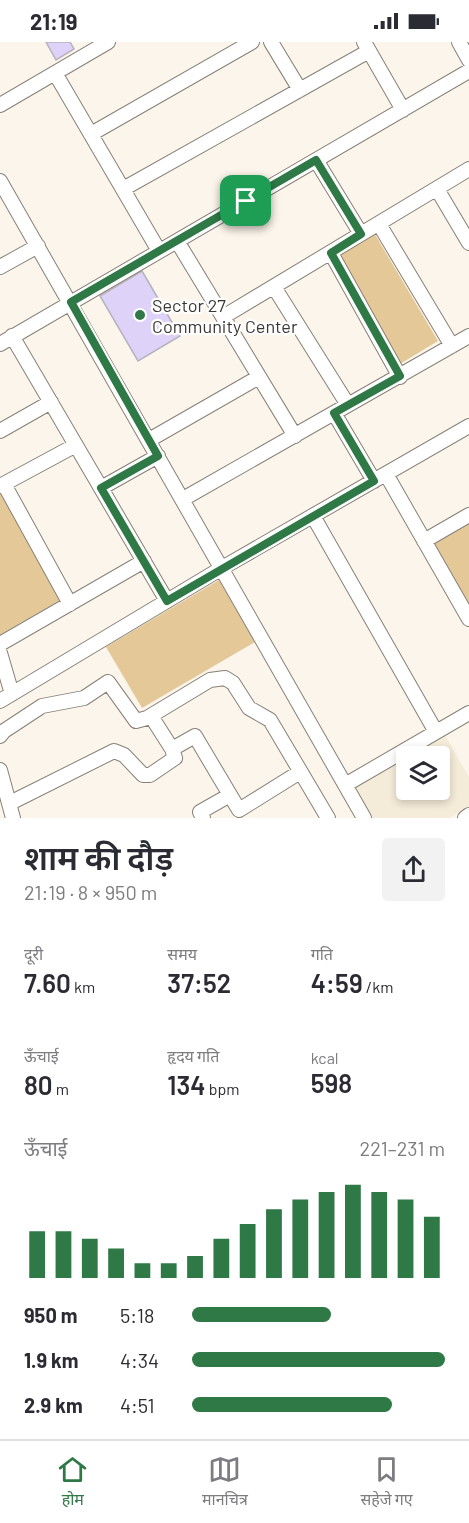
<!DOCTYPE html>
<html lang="hi">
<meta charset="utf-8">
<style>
body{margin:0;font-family:Barlow,"Noto Sans Devanagari",sans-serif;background:#f2f2f3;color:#2b2b33;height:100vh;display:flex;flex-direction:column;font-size:22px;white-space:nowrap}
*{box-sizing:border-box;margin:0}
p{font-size:20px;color:#7c7c81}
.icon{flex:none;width:33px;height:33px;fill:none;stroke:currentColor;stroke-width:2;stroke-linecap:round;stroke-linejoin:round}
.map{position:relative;height:776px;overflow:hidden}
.details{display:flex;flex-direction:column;background:#fff;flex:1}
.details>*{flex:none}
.tools{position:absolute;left:396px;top:704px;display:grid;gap:12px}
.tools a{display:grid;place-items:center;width:54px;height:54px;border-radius:6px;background:#fff;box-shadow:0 3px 9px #0003;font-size:30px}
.pin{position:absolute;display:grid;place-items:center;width:51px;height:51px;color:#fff;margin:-26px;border-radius:12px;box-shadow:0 3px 9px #0006}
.round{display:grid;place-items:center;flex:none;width:63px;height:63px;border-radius:6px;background:#f2f2f3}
.headline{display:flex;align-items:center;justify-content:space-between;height:102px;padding:0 24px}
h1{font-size:33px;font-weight:600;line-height:45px}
.figures{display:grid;grid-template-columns:repeat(3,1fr);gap:9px;height:102px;padding:6px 24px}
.figures div{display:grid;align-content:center}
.figures b{font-size:26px;font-weight:600}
.figures small{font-size:16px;font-weight:400}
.figures p{font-size:16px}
.chart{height:168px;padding:12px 24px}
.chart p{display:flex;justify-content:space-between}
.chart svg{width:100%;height:108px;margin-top:6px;stroke:#2f7947;stroke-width:6}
ul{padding:0 24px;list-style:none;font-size:20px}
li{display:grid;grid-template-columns:96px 72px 1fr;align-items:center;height:45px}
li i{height:15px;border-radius:8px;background:#2f7947}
.status{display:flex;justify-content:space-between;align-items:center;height:42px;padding:0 30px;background:#fff;direction:ltr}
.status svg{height:16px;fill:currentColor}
.dock{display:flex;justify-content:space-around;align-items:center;height:84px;border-top:2px solid #e1e1e2;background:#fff;font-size:16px;color:#7c7c81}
.dock a{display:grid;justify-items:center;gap:3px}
.dock .current{color:#2f7947}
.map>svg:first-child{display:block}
.built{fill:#f5ebd9;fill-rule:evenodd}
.green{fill:#e5c897}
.building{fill:#dfd2f8;stroke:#b6b3be;stroke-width:1.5}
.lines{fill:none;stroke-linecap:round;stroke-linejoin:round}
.minor-casing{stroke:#868077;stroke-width:16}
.minor{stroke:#fff;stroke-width:14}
.route-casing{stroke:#fff;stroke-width:12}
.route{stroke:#2f7947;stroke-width:8}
.poi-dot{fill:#2f7947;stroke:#fff;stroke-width:2}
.labels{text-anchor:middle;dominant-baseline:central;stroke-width:4.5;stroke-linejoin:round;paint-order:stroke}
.poi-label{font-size:18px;fill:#3a3834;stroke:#fff;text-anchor:start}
</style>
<div class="status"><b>21:19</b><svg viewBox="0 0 49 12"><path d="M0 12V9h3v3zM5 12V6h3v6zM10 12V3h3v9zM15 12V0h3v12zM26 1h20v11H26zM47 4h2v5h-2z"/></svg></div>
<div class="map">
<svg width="469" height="776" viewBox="0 0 469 776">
<rect width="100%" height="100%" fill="#fcf5eb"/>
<path class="built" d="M 443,690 L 469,735 L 469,764 L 449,776 L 373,776 L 353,742 ZM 406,714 L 440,714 L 440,747 L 406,747 Z"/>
<path class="green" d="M 373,189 L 438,299 L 400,322 L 335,212 Z
M 2,449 L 62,557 L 0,593 L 0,450 Z
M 469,479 L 469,571 L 429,503 Z
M 219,538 L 255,600 L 142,666 L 106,605 Z"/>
<path class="building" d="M 46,0 L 70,0 L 74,7 L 56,18 Z
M 142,229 L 180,294 L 138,319 L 100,254 Z"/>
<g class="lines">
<defs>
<path id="minor" d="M 271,0 L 300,48
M 364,0 L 403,68
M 459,0 L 469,18
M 55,31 L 159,209
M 0,63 L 108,0
M 91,92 L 252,0
M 316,118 L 361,192
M 0,139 L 364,776
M 123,147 L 369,9
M 437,147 L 469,201
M 379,182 L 452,304
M 177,199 L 295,394
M 331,211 L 400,335
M 0,225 L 38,204
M 274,245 L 348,363
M 223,275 L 469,127
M 12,294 L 167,559
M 0,302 L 469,29
M 334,371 L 374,439
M 0,389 L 51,360
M 149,398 L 259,335
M 386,432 L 469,577
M 4,442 L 70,562
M 0,444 L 76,403
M 101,446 L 158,414
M 183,457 L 469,294
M 313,474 L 436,690
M 424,499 L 469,473
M 0,602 L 144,519
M 0,611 L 12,652
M 0,659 L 222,526 L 469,384
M 0,694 L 4,689 L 42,664 L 84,656 L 108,640 L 136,679 L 147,676 L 210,638 L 225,636 L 233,641 L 249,666 L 270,678 L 328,776
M 172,707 L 195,694 L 239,768 L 300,730
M 0,728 L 13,776
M 345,743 L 469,671
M 10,761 L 114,709 L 124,713 L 143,733 L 150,733 L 175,716 L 172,707 L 151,674
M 203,776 L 200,770 L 230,753
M 465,776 L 469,773"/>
</defs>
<use href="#minor" class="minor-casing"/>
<use href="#minor" class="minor"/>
</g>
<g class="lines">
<defs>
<path id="route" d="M 316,118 L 361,192 L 331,211 L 400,334 L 334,371 L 374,439 L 167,559 L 101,446 L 158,414 L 71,260 Z"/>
</defs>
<use href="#route" class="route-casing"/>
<use href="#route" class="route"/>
</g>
<circle class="poi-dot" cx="140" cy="273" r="6"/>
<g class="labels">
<g class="poi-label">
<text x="152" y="263">Sector 27<tspan x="152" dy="21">Community Center</tspan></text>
</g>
</g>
</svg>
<div class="tools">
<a><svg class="icon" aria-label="layers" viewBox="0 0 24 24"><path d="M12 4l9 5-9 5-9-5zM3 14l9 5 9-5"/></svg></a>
</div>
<div class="pin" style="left:246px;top:159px;background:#1e9e55"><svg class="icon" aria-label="arrive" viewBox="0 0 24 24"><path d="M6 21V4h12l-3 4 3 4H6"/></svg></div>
</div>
<section class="details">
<div class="headline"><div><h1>शाम की दौड़</h1><p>21:19 · 8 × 950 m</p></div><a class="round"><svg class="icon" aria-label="share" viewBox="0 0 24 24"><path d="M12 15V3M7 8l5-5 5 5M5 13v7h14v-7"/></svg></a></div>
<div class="figures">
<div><p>दूरी</p><b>7.60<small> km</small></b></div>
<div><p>समय</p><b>37:52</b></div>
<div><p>गति</p><b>4:59<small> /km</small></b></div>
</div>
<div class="figures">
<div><p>ऊँचाई</p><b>80<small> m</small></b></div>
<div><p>हृदय गति</p><b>134<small> bpm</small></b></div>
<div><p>kcal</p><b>598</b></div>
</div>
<div class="chart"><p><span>ऊँचाई</span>221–231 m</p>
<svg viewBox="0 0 160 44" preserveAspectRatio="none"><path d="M5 44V25M15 44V25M25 44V28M35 44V32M45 44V38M55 44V38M65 44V35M75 44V28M85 44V22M95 44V16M105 44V12M115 44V9M125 44V6M135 44V9M145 44V12M155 44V19"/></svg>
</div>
<ul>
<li><b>950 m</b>5:18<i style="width:55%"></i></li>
<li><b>1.9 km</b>4:34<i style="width:100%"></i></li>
<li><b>2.9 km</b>4:51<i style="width:79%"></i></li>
</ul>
</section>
<nav class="dock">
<a class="current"><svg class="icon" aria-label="home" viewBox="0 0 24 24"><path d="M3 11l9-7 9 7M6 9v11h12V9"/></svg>होम</a>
<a><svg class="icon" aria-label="map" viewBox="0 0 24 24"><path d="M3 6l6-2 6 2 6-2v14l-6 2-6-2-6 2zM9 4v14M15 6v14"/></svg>मानचित्र</a>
<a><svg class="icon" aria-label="saved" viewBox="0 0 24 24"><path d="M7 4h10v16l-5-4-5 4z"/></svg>सहेजे गए</a>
</nav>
